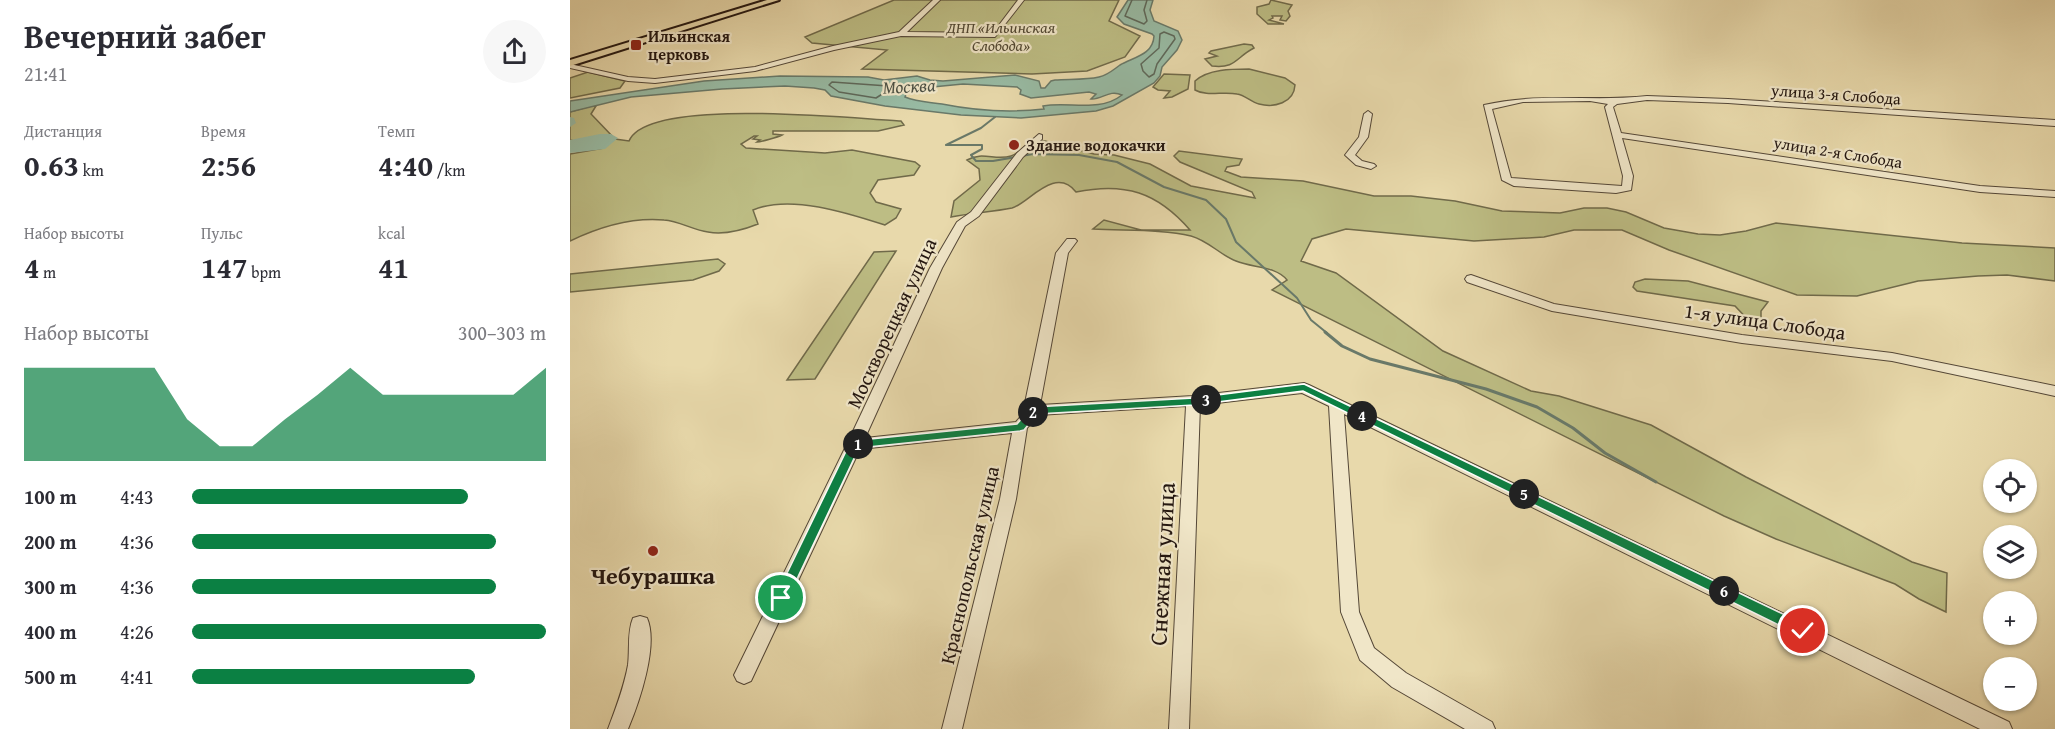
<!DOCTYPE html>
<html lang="ru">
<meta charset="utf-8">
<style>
body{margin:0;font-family:"Gentium Book Plus",serif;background:#f7f7f7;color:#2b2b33;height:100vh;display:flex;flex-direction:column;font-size:22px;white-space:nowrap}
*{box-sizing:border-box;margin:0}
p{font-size:20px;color:#7c7c81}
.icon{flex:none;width:33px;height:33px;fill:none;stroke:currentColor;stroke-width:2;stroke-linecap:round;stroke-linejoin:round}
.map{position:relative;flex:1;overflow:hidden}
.details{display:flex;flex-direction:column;background:#fff;width:570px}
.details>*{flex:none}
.fabs{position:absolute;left:1413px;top:459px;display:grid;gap:12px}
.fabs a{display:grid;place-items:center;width:54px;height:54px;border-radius:50%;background:#fff;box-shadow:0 2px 4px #0004;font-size:30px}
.pin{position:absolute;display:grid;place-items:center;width:51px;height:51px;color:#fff;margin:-26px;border:3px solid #fff;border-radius:50%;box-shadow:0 2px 6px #0007}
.km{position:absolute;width:30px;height:30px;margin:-15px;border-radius:50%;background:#222;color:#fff;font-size:16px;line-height:30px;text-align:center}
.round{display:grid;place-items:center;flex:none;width:63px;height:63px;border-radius:32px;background:#f7f7f7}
.overview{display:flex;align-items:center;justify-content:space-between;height:102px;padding:0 24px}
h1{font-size:33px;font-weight:600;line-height:45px}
.stats{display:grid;grid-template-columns:repeat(3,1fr);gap:9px;height:102px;padding:6px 24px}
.stats div{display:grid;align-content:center}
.stats b{font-size:30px;font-weight:600}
.stats small{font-size:16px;font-weight:400}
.stats p{font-size:16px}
.chart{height:168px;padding:12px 24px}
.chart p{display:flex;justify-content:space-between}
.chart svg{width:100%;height:108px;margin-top:6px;fill:#0b8043;opacity:.7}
ul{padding:0 24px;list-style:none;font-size:20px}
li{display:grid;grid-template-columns:96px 72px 1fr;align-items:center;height:45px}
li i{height:15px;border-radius:8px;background:#0b8043}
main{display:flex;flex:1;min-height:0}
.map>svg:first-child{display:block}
.green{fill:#bdbd84;stroke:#706a4a;stroke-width:1.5}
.water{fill:#98bba4;stroke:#697969;stroke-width:1.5;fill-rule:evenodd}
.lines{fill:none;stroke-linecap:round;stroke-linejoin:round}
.shore{stroke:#5e685a;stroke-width:1.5}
.stream-far1{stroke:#697969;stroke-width:2}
.stream{stroke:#697969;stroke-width:3}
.river{fill:#98bba4;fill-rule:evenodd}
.minor-casing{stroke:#544737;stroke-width:2}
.major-casing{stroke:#231610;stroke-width:4}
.minor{fill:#f0e6c8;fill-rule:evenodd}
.major{fill:#e8d9ab;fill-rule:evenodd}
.route{fill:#0b8043;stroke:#fff;stroke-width:1.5}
.poi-dot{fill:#8f2418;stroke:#f0e6c8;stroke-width:2}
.labels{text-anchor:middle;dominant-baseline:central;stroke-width:4.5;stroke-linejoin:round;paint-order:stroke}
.far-park-label{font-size:16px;font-style:italic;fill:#514833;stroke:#f0e6c8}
.far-poi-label{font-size:16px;font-weight:bold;fill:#231610;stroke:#f0e6c8;text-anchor:start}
.far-street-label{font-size:16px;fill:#231610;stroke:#f0e6c8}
.far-water-label{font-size:18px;font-style:italic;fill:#4c5044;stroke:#f0e6c8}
.street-label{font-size:20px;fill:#231610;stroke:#f0e6c8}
.near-street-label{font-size:24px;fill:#231610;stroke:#f0e6c8}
.near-poi-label{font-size:24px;font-weight:bold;fill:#231610;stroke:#f0e6c8}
</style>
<main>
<section class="details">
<div class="overview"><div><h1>Вечерний забег</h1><p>21:41</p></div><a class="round"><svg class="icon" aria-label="share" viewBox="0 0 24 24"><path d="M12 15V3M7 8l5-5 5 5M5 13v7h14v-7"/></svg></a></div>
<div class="stats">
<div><p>Дистанция</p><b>0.63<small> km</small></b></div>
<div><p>Время</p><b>2:56</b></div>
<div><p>Темп</p><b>4:40<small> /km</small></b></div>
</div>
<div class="stats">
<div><p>Набор высоты</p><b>4<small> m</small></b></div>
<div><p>Пульс</p><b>147<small> bpm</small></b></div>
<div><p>kcal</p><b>41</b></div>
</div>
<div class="chart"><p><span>Набор высоты</span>300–303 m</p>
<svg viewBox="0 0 160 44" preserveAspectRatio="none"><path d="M0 44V6L10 6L20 6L30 6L40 6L50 27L60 38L70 38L80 27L90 17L100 6L110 17L120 17L130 17L140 17L150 17L160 6V44z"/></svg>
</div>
<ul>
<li><b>100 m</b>4:43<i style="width:78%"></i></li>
<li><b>200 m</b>4:36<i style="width:86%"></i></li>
<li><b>300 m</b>4:36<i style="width:86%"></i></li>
<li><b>400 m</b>4:26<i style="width:100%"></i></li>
<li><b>500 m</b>4:41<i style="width:80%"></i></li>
</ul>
</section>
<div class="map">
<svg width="1485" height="729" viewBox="0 0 1485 729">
<rect width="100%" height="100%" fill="#e8d9ab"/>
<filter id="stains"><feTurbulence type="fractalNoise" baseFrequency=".00333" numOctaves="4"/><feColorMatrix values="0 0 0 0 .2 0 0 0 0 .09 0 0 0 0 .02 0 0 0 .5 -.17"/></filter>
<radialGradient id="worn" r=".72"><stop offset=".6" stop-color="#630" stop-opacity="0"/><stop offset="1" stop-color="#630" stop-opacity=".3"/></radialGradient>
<path class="green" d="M 324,0 L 549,0 L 539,21 L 570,36 L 555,57 L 517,71 L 462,74 L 292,69 L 317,50 L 242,43 L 235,37 Z
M 701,0 L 722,5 L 718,11 L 720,16 L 716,21 L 710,20 L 712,16 L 702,16 L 703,18 L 699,20 L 714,24 L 698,24 L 687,14 L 687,7 L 699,4 Z
M 674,44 L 682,45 L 684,48 C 666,57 666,69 642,66 L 635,59 L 647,56 L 639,53 L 641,51 Z
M 679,69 L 715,78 L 725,85 C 724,103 704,108 689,104 C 681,102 675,95 667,94 C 653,91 637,97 625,90 L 625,81 C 638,69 662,69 679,69 Z
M 18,72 L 55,81 L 50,88 L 0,98 L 0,78 Z
M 594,74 L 620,75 L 618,89 L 602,97 L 594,98 L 600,91 L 588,90 L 583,87 Z
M 21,106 L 26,106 L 21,114 L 45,139 L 59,141 C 77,96 284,119 331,121 L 334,125 L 308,131 L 203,131 L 203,134 L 212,135 C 208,137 191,142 187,142 L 190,140 L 183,139 L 187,136 L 184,136 L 171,144 L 176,148 L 190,149 L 255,153 L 282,150 L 345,162 L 350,166 L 344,175 L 308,180 L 300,193 L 306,202 L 331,209 L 326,218 L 315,225 C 278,213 220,194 183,210 L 188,224 C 173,230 155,235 138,232 C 123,230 109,221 94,220 C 61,217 29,227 0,241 L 0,154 L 34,148 L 0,140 L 0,112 Z
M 461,141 L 475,141 L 524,154 L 544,155 L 580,164 L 621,186 L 685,198 L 682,192 L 610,162 L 604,156 L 609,151 L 672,159 L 669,165 L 657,167 L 655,171 L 671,177 L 733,181 L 804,196 L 841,196 L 885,201 L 932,211 L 990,213 L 1014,208 L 1037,208 L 1056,212 L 1094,228 L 1128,234 L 1150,235 L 1176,231 L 1206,223 L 1392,243 L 1485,248 L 1485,281 L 1437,275 L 1408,276 L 1348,281 L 1287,296 L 1227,295 L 1099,250 L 1052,230 L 1004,230 L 974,237 L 904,241 L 776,229 L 742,239 L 731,261 L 766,273 L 873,351 L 961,391 L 989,396 L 1081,425 L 1176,477 L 1342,562 L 1377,573 L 1376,612 L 1349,599 L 1325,584 L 1206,539 L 1154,516 L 702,290 L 717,280 C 706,266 683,268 666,261 C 650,255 639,241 621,236 C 592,229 553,231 523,229 L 534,220 L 571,230 L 620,230 C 587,192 555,182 506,192 C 485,165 458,204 442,208 C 422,212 401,213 381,217 L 384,201 L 410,180 L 409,169 L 397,160 C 412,151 426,161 441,156 C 448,154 455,146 461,141 Z
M 326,251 L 245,379 L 217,380 L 304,252 Z
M 148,259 L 155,264 L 149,271 L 123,280 L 0,292 L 0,274 Z
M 1075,279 L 1118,281 L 1198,302 L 1191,311 L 1191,322 L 1183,325 L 1165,306 L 1067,291 L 1063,287 L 1065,282 Z"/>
<path class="water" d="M 558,0 L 583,0 L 580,10 L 584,21 L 608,31 L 612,40 L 607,50 L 592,67 L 590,76 L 584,83 L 543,106 L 526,111 L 451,118 L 391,115 L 315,106 L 261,96 L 255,90 L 244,88 L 215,86 L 152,89 L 61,97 L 0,112 L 0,101 L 134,81 L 210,76 L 298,77 L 314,80 L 347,76 L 360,80 L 373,81 L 445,75 L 469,81 L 471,88 L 475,88 L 481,81 L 485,80 C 499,79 516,80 529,77 C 538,75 543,70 550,65 C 564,57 583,55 584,36 L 582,34 L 554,24 L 547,17 ZM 393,84 L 447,87 L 451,90 L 450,94 L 461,98 L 519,92 L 526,94 L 521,99 C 532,100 539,89 552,95 C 529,113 499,101 473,106 L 474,109 C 439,113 407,111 372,104 C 359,102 347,102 335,97 L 336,94 L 352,88 Z"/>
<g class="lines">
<path class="shore" d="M 562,0 L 555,16 L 574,24 L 577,21 L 574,10 L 577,0
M 594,32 L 604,36 L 605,39 L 587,64 L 584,74 L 579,77 L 573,71 L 571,64 L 589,48 L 590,34 Z
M 262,82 L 318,86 L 320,89 L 306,98 L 269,92 L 259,85 Z"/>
<path class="stream-far1" d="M 425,117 L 411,128 L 376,145 L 412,145 L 412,149 L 401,155 L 406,161 L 423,161 L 463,154 L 509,155 L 547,162 L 594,187 L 636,200 L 656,219 L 666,242 L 727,298 L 741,320 L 757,333"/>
<path class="stream" d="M 755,332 L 772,346 L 800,359 L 916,389 L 967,407 L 1003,428 L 1035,453 L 1086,482"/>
<path class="river" d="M 0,117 L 4,118 L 6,123 L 0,127 Z
M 30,134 L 41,134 L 48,138 L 35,149 L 0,153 L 0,140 Z"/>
<defs>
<path id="minor" d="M 363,0 L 370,0 L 337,32 L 423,33 L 448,0 L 454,0 L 425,37 L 331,36 L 264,50 L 185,71 L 85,83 L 58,81 L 0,68 L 0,64 L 58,77 L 85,79 L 185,67 L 263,46 L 329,32 Z
M 1077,96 L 1158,99 L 1485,120 L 1485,126 L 1158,103 L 1077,100 L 1047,104 L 1043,107 L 1051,133 L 1410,186 L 1485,191 L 1485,197 L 1410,192 L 1052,138 L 1063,176 L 1061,190 L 1046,193 L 944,186 L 932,180 L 914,105 C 971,92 1021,102 1077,96 ZM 1020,101 L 1038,104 L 1035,107 L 1053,176 L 1052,186 L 941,178 L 922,109 L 953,102 Z
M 798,111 L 802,114 L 798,137 L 785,155 L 792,161 L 804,164 L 806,166 L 801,169 L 786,165 L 775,155 L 789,137 L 794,114 Z
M 469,134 L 472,135 L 472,139 L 453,157 L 409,216 L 395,226 L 372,268 L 295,438 L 446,422 L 457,409 L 455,403 L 486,253 L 497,239 L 505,239 L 507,241 L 498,253 L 470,405 L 623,396 L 734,383 L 739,385 L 1439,722 L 1442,729 L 1410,729 L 774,414 L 789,612 L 804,648 L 836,673 L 922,722 L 925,729 L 895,729 L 822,687 L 790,660 L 771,612 L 759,406 L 732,393 L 630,405 L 619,729 L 599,729 L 616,406 L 468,415 L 457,428 L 446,499 L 392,729 L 372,729 L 430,499 L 442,433 L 290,449 L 181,681 L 174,684 L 167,681 L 164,675 L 167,669 L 277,444 L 360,268 L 387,222 L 401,212 L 447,153 Z
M 901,275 L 984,304 L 1172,335 L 1322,353 L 1485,386 L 1485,396 L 1322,361 L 1172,343 L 982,311 L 897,282 L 895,279 L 897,276 Z
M 70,616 L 77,618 C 89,645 69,703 58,729 L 38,729 C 46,708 54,687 58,665 C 60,650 57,632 63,618 Z"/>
<path id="major" d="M 197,0 L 209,0 L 0,66 L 0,60 Z"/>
</defs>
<use href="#minor" class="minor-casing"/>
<use href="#major" class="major-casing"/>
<use href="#minor" class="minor"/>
<use href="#major" class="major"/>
</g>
<path class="route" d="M 734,384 L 1238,626 L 1240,631 L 1238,635 L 1229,635 L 733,391 L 624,405 L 467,414 L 454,430 L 450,431 L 289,448 L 216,602 L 206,602 L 205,598 L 281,441 L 447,424 L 461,408 L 464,407 L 624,398 Z"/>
<g class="poi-dot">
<rect x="60" y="39" width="12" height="12" rx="3"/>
<circle cx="444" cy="145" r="6"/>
<circle cx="83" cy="551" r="6"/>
</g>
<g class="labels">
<g class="far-park-label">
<text x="431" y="27">ДНП «Ильинская<tspan x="431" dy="18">Слобода»</tspan></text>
</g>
<g class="far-poi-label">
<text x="78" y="36">Ильинская<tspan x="78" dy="18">церковь</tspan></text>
<text x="456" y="145">Здание водокачки</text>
</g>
<g class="far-street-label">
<text transform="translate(1266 94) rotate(4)">улица 3-я Слобода</text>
<text transform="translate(1268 152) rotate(9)">улица 2-я Слобода</text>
</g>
<g class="far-water-label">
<text transform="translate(339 86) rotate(-3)">Москва</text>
</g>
<g class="street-label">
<text transform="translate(1195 321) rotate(8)">1-я улица Слобода</text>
<text transform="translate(321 323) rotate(-65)">Москворецкая улица</text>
<text transform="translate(399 565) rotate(-77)">Краснопольская улица</text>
</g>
<g class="near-street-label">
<text transform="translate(592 564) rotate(-87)">Снежная улица</text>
</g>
<g class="near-poi-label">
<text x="83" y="575">Чебурашка</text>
</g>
</g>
<rect width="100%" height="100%" filter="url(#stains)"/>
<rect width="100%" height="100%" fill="url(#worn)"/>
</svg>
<div class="fabs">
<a><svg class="icon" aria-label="locate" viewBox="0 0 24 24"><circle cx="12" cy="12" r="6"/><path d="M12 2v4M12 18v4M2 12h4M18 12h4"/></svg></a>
<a><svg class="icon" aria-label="layers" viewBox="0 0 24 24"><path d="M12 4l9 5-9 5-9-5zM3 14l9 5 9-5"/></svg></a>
<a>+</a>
<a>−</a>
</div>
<div class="pin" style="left:211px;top:598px;background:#1e9e55"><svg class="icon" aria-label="arrive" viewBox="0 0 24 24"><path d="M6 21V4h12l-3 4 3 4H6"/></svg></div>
<div class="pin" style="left:1233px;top:631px;background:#d93025"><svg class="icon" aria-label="check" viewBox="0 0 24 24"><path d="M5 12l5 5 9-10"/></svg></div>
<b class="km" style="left:288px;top:444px">1</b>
<b class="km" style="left:463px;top:412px">2</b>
<b class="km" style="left:636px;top:400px">3</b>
<b class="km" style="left:792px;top:416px">4</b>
<b class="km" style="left:954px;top:494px">5</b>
<b class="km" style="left:1154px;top:591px">6</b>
</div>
</main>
